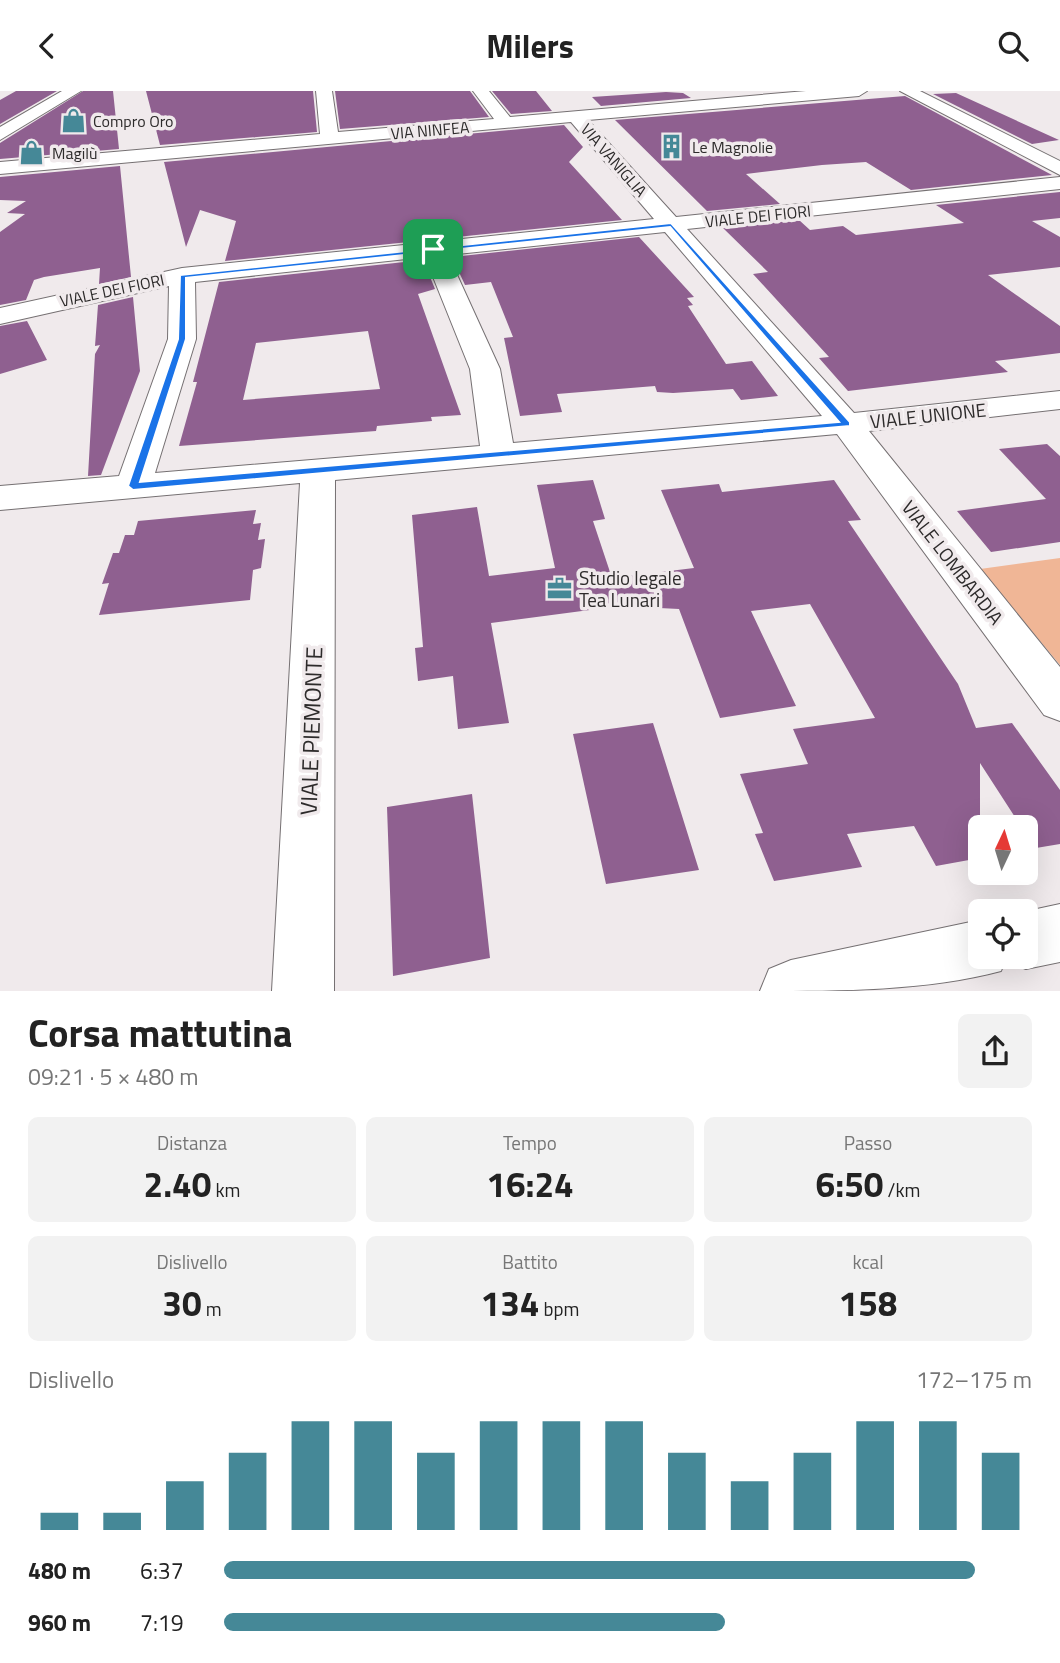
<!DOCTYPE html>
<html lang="it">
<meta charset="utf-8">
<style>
body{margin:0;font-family:"Titillium Web",sans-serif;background:#f2f2f2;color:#222;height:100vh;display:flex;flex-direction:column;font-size:26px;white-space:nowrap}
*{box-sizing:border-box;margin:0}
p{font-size:23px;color:#767676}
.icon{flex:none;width:38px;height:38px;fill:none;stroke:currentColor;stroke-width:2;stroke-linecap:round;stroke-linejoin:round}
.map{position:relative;height:900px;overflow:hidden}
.details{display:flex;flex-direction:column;background:#fff;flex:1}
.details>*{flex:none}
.needle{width:46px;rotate:4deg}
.tools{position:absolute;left:968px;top:724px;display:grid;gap:14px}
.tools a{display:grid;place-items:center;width:70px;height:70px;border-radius:10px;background:#fff;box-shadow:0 7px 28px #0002;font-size:35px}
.pin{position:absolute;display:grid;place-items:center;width:60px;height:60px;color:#fff;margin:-30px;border-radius:14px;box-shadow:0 4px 10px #0006}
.round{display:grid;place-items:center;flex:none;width:74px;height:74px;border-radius:10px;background:#f2f2f2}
.summary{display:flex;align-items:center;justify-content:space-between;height:119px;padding:0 28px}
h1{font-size:38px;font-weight:700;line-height:52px}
.metrics{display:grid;grid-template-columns:repeat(3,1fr);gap:10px;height:119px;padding:7px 28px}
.metrics div{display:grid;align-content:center;border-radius:10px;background:#f2f2f2;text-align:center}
.metrics b{font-size:35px;font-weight:700}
.metrics small{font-size:19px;font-weight:400}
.metrics p{font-size:19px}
.chart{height:196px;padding:14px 28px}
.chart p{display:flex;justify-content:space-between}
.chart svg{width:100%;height:126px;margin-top:7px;stroke:#458897;stroke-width:6}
ul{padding:0 28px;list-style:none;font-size:23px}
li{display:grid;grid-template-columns:112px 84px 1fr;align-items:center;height:52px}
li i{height:18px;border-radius:9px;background:#458897}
header{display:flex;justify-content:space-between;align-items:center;height:91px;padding:0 28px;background:#fff;font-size:32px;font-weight:700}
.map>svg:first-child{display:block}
.green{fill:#f0b696}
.building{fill:#8f6090;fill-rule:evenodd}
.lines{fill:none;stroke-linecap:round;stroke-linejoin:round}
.minor-casing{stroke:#757072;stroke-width:2}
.secondary-casing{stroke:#757072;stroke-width:2}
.minor{fill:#fff;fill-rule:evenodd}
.secondary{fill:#fff;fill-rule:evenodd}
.route{fill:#1a73e8;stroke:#fff;stroke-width:2;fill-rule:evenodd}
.labels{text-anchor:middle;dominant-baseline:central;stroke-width:7;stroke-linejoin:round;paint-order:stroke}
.far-poi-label{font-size:16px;fill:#2d2b2b;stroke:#f0eaec;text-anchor:start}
.far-street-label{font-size:16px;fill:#2d2b2b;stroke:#f0eaec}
.street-label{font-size:19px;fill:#2d2b2b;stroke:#f0eaec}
.poi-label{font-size:19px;fill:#2d2b2b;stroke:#f0eaec;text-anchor:start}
.near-street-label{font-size:23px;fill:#2d2b2b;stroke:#f0eaec}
</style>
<header><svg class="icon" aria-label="back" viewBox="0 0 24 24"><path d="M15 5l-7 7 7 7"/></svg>Milers<svg class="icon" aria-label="search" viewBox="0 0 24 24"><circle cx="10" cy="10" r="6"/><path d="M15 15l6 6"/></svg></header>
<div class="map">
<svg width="1060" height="900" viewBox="0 0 1060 900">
<rect width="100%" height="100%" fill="#f0eaec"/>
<path class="green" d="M 1060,467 L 1060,574 L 980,478 Z"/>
<path class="building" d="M 16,0 L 57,0 L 0,33 L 0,9 Z
M 83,0 L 113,0 L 119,58 L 0,68 L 0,52 Z
M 146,0 L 313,0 L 317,41 L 160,54 Z
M 335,0 L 470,0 L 489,26 L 340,38 Z
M 492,0 L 536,0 L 552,20 L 511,23 Z
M 666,1 L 683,2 L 691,7 L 601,15 L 592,6 Z
M 956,2 L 1059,49 L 1032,53 L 933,3 Z
M 905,5 L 1052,84 L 911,99 L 866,71 L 822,74 L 746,83 L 780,113 L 707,120 L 615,29 Z
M 564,34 L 583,56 L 569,71 L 622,129 L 225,170 L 236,130 L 200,119 L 186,156 L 164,71 Z
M 120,75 L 131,186 L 99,193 L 100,177 L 44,186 L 34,189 L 26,209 L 0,214 L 0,141 L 25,123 L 7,122 L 26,110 L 0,109 L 0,86 Z
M 1060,101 L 1060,127 L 1032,130 L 1060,146 L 1060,176 L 988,184 L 1060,235 L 1060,262 L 995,270 L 1008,281 L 848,300 L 819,267 L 829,266 L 753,183 L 768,181 L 723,137 L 799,129 L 810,139 L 843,135 L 856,144 L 964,132 L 936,114 Z
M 639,146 L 694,206 L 687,207 L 693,214 L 688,215 L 726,273 L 752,270 L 778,305 L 741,309 L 733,298 L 673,302 L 657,301 L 655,295 L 557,303 L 562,321 L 520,325 L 504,247 L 513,246 L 491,191 L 465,194 L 452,166 Z
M 423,169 L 435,198 L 418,203 L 461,324 L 431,326 L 432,330 L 377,335 L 376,340 L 179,355 L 197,291 L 193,291 L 219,191 ZM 368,240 L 380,298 L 243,309 L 256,252 Z
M 133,206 L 140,280 L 101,384 L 88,385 L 95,263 L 100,254 L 95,255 L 98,214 Z
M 27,230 L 47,269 L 0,283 L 0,235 Z
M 1047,353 L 1060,365 L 1060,451 L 991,461 L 957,420 L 1046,408 L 999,358 Z
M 593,389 L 605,428 L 593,430 L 612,487 L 694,477 L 661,399 L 719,393 L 722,401 L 834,389 L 861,429 L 848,430 L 958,593 L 976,637 L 1012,632 L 1060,699 L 1060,753 L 1036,757 L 1026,742 L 1026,737 L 1022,737 L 980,672 L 980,767 L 936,775 L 914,735 L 847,743 L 862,776 L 774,790 L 755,743 L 763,742 L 740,683 L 808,673 L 793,638 L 875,627 L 810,513 L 751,520 L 796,615 L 720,627 L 679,518 L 620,515 L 491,532 L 509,632 L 458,638 L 453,585 L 418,590 L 415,557 L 423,556 L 412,424 L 477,416 L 489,485 L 555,477 L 537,394 Z
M 256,419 L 253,433 L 261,432 L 258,449 L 265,448 L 261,477 L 253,479 L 250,509 L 99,524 L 109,492 L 102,493 L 113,462 L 119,462 L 125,444 L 134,444 L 138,430 Z
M 653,632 L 699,779 L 606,793 L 573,643 Z
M 472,703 L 490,867 L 393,885 L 387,716 Z"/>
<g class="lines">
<defs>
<path id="minor" d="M 316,0 L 332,0 L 338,41 L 494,28 L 473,0 L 489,0 L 510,26 L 806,0 L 867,0 L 859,5 L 588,29 L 676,126 L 1060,86 L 1060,98 L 687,138 L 854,322 L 1060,300 L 1060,318 L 869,340 L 1060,576 L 1060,630 L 1044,624 L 837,343 L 335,389 L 334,900 L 272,900 L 300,392 L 0,419 L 0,395 L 119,385 L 168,248 L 169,195 L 0,233 L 0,217 L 182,177 L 654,128 L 571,31 L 0,83 L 0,71 L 320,43 ZM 665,141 L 822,325 L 513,352 L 500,278 L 448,164 ZM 425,166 L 470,278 L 480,355 L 155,382 L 196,248 L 195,191 Z
M 900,0 L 920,0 L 1060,70 L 1060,84 Z
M 1060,813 L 1060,871 L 1026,878 L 1005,870 L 1001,880 C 926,900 840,900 760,900 L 769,878 L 791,869 L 980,829 L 980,866 L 1026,866 L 1026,821 L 1023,821 Z"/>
<path id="secondary" d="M 62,0 L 81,0 L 0,49 L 0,36 Z"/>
</defs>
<use href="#minor" class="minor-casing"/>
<use href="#secondary" class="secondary-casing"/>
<use href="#minor" class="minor"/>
<use href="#secondary" class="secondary"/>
</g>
<path class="route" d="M 671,132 L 850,331 L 850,335 L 133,399 L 128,395 L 178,248 L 180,184 ZM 670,136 L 839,331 L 140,391 L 186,248 L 186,187 Z"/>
<defs>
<symbol id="shop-bare" viewBox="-9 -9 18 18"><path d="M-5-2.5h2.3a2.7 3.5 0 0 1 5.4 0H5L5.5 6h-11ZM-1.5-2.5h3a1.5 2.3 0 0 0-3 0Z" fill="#458897" stroke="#f0eaec" stroke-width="2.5" paint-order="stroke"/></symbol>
<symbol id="building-bare" viewBox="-9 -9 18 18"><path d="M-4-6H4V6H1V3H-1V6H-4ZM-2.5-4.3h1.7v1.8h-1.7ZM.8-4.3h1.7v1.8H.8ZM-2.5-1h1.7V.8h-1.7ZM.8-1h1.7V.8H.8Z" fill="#458897" stroke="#f0eaec" stroke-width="2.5" paint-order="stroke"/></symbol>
<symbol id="office-bare" viewBox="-9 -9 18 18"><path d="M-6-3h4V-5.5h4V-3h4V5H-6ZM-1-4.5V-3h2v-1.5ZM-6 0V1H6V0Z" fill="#458897" stroke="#f0eaec" stroke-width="2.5" paint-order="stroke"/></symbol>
</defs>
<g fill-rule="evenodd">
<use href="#shop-bare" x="56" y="12" width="35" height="35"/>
<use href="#building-bare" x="654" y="38" width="35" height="35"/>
<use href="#shop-bare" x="14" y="44" width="35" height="35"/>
<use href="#office-bare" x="542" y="480" width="35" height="35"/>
</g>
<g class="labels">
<g class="far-poi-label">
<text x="93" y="30">Compro Oro</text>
<text x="692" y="56">Le Magnolie</text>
<text x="52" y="62">Magilù</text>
</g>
<g class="far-street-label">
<text transform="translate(430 39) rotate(-5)">VIA NINFEA</text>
<text transform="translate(614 69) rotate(49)">VIA VANIGLIA</text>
<text transform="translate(758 125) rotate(-6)">VIALE DEI FIORI</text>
<text transform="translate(112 199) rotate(-12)">VIALE DEI FIORI</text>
</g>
<g class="street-label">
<text transform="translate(928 324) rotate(-6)">VIALE UNIONE</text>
<text transform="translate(953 471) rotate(52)">VIALE LOMBARDIA</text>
</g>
<g class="poi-label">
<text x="579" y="486">Studio legale<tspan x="579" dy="22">Tea Lunari</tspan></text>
</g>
<g class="near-street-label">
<text transform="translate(311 640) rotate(-88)">VIALE PIEMONTE</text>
</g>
</g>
</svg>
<div class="tools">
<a><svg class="needle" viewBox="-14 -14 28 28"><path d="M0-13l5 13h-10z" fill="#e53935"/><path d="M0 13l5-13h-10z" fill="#767676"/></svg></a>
<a><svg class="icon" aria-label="locate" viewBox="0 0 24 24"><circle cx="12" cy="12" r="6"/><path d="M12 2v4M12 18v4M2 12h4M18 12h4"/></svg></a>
</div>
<div class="pin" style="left:433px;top:158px;background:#1e9e55"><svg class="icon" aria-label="arrive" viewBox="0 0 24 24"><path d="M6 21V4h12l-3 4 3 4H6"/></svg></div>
</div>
<section class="details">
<div class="summary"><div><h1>Corsa mattutina</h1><p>09:21 · 5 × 480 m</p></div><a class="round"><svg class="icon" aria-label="share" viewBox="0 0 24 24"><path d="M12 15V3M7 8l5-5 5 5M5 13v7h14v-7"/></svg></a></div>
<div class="metrics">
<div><p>Distanza</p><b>2.40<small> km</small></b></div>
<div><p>Tempo</p><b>16:24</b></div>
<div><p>Passo</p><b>6:50<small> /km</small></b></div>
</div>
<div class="metrics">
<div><p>Dislivello</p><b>30<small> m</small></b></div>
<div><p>Battito</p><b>134<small> bpm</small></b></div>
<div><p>kcal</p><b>158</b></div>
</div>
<div class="chart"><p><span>Dislivello</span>172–175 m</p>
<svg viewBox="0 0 160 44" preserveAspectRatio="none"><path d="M5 44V38M15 44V38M25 44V27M35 44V17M45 44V6M55 44V6M65 44V17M75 44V6M85 44V6M95 44V6M105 44V17M115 44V27M125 44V17M135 44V6M145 44V6M155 44V17"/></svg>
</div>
<ul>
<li><b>480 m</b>6:37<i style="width:93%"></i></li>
<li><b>960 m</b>7:19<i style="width:62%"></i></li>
</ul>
</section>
